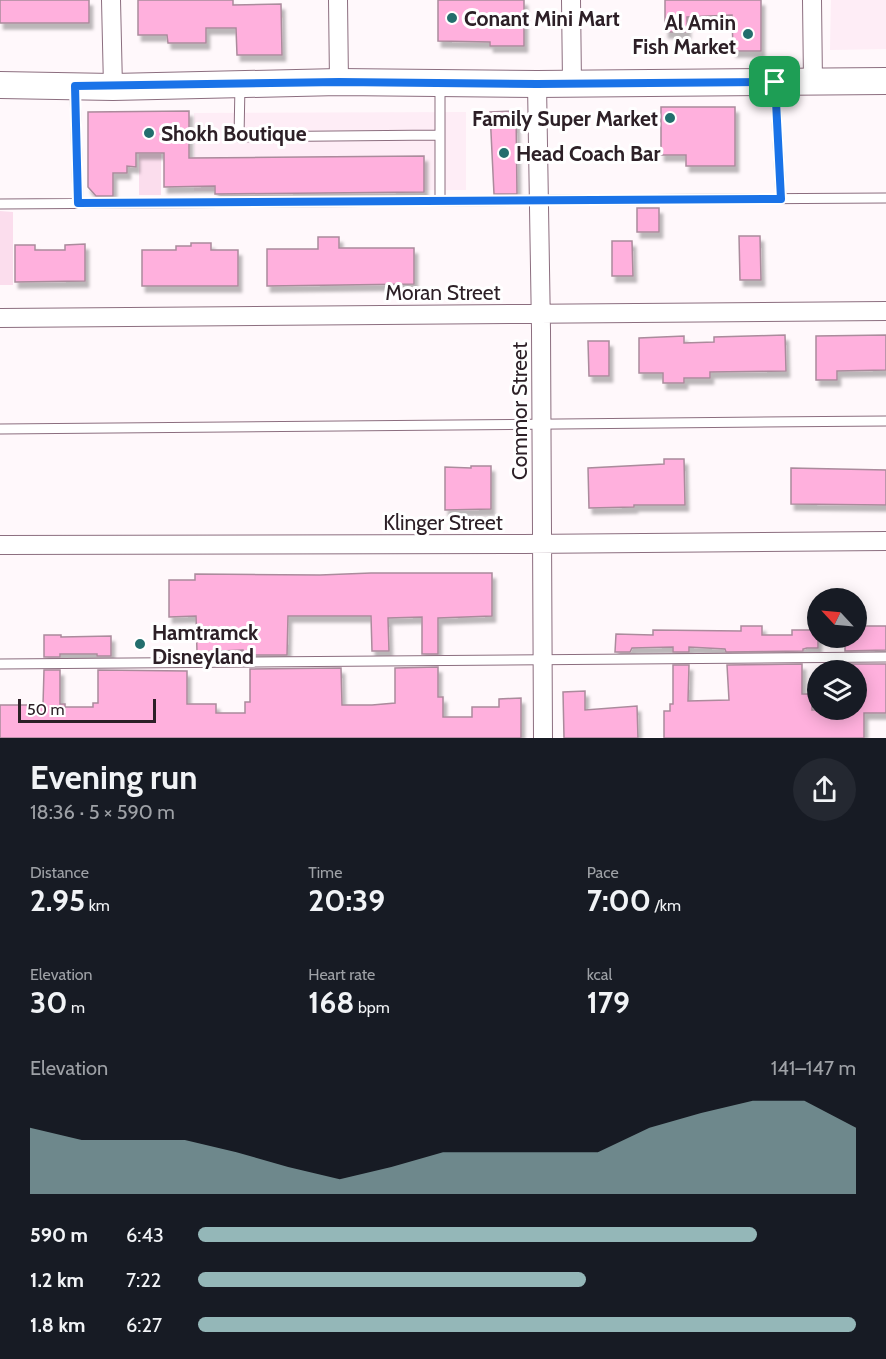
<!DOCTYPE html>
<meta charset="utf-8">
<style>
body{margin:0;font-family:Cabin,sans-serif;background:#242831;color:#f1f3f6;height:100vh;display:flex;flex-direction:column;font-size:22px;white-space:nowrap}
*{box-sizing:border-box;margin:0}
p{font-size:20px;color:#9ea1a6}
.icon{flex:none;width:33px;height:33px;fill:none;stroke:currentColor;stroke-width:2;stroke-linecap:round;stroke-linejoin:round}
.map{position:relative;height:738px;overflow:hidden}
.side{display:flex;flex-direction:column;background:#171b24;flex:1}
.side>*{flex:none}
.needle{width:39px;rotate:296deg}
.controls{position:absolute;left:807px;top:588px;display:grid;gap:12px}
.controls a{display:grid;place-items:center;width:60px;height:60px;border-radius:50%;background:#171b24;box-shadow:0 3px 15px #0003;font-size:30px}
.scale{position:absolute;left:18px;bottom:15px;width:138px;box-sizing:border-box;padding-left:6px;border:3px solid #2d2027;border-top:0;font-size:16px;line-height:21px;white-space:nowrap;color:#2d2027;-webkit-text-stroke:4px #fff;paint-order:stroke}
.pin{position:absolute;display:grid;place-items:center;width:51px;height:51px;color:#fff;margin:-26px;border-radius:12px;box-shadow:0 3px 9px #0006}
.round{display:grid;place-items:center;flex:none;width:63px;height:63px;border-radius:32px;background:#242831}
.overview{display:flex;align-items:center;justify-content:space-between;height:102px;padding:0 30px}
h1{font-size:33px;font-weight:800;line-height:45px}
.figures{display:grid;grid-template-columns:repeat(3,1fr);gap:9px;height:102px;padding:6px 30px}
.figures div{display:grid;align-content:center}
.figures b{font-size:30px;font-weight:800}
.figures small{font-size:16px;font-weight:400}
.figures p{font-size:16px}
.chart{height:168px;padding:12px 30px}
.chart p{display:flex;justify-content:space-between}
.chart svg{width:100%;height:108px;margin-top:6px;fill:#94b7b8;opacity:.7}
ul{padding:0 30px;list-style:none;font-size:20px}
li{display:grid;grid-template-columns:96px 72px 1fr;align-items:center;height:45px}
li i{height:15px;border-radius:8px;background:#94b7b8}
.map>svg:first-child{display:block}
.built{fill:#feedf6}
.green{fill:#fbdded}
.building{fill:#ffb0dd;stroke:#ab8b9c;stroke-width:1.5;filter:url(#shadow)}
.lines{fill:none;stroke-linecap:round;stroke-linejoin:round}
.lane-casing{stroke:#8c6e7f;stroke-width:11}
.street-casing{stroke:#8c6e7f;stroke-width:20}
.secondary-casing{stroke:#8c6e7f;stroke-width:28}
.lane{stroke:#fff;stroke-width:9}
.street{stroke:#fff;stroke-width:18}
.secondary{stroke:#fff;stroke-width:26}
.route-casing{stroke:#fff;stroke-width:12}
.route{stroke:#1a73e8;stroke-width:8}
.poi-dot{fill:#236e6d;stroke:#fff;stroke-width:2}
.labels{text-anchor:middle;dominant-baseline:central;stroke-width:6;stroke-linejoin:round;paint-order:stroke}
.poi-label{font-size:21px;font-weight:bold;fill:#2d2027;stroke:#fff;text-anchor:start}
.street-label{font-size:21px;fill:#2d2027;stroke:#fff}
</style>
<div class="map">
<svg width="886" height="738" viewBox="0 0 886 738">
<defs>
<filter id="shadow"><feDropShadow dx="3.5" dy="6" stdDeviation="1.5" flood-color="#0004"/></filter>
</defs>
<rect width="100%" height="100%" fill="#fff8fb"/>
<path class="built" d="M 831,0 L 886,0 L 886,49 L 830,50 Z
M 466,112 L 466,190 L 194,191 L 194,113 Z"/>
<path class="green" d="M 139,154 L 161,154 L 161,195 L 139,195 Z
M 0,211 L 13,212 L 13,285 L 0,285 Z"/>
<path class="building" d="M 0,0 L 89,0 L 89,23 L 0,23 Z
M 138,0 L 233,0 L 233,5 L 281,4 L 282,55 L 237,55 L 236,28 L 206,28 L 206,43 L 168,43 L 167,35 L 138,35 Z
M 438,0 L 524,0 L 524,46 L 490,46 L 490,42 L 438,41 Z
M 665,0 L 761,0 L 761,51 L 733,51 L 732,15 L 687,17 L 687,32 L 665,32 Z
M 661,107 L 735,107 L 735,166 L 686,166 L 686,155 L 661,155 Z
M 189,111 L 189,158 L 424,156 L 424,192 L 215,194 L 215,186 L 164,187 L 164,153 L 136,153 L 136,167 L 127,166 L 127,173 L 113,173 L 113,196 L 96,196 L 88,187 L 88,112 Z
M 516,111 L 517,194 L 494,194 L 490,112 Z
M 637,208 L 659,208 L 659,232 L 637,232 Z
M 739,236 L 760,236 L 761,280 L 740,280 Z
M 318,237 L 339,237 L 339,248 L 414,248 L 414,284 L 267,286 L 267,249 L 318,249 Z
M 612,241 L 632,241 L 633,276 L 612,276 Z
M 191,243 L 211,243 L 211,250 L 238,250 L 238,286 L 142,286 L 142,250 L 176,250 L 176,246 L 191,246 Z
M 85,244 L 85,281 L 15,282 L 15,245 L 35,245 L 35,250 L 65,250 L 65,245 Z
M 785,335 L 786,371 L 710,372 L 710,378 L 684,378 L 684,383 L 663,383 L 663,373 L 639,373 L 639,338 L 684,336 L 684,343 L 714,342 L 714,337 Z
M 886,335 L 886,370 L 837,371 L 837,380 L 816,380 L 816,336 Z
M 588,341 L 609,341 L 609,376 L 589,376 Z
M 664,459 L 684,459 L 685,505 L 634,505 L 634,507 L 589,508 L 588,468 L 664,464 Z
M 471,466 L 491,466 L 491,509 L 445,510 L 445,467 L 471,468 Z
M 791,468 L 886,470 L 886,505 L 791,504 Z
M 371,573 L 492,573 L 492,616 L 438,618 L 438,654 L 422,654 L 422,617 L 388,618 L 389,651 L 372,651 L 371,616 L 288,616 L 287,655 L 250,655 L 250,652 L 243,652 L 243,650 L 197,652 L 196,616 L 169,617 L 169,580 L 195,580 L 195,574 L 320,575 Z
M 741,626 L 762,626 L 762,635 L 792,635 L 792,630 L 818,630 L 818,648 L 807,648 L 803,649 L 803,651 L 726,652 L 725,649 L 689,647 L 689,652 L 673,652 L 673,647 L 632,648 L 630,652 L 615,652 L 616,634 L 653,635 L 653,630 L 741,631 Z
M 856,626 L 886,626 L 886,650 L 845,651 L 845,638 L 856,638 Z
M 44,635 L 61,635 L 61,637 L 111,636 L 111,656 L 97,656 L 97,654 L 60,654 L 60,657 L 44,657 Z
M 802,664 L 802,694 L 812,694 L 812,710 L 856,710 L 856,670 L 845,670 L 845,664 L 886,664 L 886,713 L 864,713 L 864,738 L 664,738 L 664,711 L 670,711 L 670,704 L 673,704 L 673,665 L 689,665 L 688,701 L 729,700 L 727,665 Z
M 438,667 L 438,697 L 443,697 L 443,717 L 472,717 L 472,707 L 499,707 L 499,699 L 521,698 L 521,738 L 0,738 L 0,705 L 43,705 L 44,670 L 60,670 L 60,704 L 65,704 L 65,707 L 93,707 L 93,703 L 98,703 L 98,670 L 187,671 L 187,704 L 216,704 L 216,713 L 245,713 L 245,702 L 250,702 L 250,669 L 341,668 L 342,705 L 372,705 L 395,703 L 395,668 Z
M 585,691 L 585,710 L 637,706 L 638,738 L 564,738 L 563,692 Z"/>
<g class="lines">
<defs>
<path id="lane" d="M 775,84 L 781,199
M 240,85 L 239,137 L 439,135
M 75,89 L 78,203
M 440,201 L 440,85
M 0,204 L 886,198
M 0,429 L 886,421
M 0,664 L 886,657"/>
<path id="street" d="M 111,0 L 113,87
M 338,0 L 339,82
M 571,0 L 572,83
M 812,0 L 813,82
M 537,84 L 541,330 L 543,738
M 0,318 L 886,311
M 0,545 L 523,544 L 886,541"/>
<path id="secondary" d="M 0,85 L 113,87 L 339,82 L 537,84 L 886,81"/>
</defs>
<use href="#lane" class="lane-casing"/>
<use href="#street" class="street-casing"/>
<use href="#secondary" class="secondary-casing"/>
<use href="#lane" class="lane"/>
<use href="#street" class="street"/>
<use href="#secondary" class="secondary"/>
</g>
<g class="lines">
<defs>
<path id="route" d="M 339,82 L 537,84 L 775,82 L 781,199 L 78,203 L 75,86 Z"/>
</defs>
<use href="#route" class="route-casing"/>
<use href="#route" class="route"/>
</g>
<g class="poi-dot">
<circle cx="452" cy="18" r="6"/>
<circle cx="748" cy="34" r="6"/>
<circle cx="670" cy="118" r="6"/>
<circle cx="149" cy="133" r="6"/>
<circle cx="504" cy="153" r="6"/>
<circle cx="140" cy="644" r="6"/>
</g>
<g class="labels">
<g class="poi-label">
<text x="464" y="18">Conant Mini Mart</text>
<text x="736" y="22" text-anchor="end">Al Amin<tspan x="736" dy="24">Fish Market</tspan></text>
<text x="658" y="118" text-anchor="end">Family Super Market</text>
<text x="161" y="133">Shokh Boutique</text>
<text x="516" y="153">Head Coach Bar</text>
<text x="152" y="632">Hamtramck<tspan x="152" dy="24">Disneyland</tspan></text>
</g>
<g class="street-label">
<text x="443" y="292">Moran Street</text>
<text transform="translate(519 411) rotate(-90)">Commor Street</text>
<text x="443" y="522">Klinger Street</text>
</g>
</g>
</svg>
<div class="controls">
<a><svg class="needle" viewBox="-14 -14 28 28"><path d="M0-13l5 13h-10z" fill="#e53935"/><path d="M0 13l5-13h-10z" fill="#9ea1a6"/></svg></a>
<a><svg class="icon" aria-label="layers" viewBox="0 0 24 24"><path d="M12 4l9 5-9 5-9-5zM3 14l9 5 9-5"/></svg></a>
</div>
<div class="scale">50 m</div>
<div class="pin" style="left:775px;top:82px;background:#1e9e55"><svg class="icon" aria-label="arrive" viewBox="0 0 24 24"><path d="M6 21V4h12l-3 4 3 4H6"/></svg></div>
</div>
<section class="side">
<div class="overview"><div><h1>Evening run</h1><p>18:36 · 5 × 590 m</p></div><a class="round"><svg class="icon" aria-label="share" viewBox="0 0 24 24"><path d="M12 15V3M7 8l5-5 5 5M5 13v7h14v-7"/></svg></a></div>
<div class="figures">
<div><p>Distance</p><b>2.95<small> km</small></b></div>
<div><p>Time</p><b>20:39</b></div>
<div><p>Pace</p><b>7:00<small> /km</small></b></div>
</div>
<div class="figures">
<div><p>Elevation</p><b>30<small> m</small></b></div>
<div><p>Heart rate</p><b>168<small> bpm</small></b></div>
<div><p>kcal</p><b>179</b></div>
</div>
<div class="chart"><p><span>Elevation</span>141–147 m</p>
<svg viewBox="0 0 160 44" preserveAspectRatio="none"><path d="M0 44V17L10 22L20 22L30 22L40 27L50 33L60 38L70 33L80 27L90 27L100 27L110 27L120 17L130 11L140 6L150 6L160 17V44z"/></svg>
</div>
<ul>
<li><b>590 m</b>6:43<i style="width:85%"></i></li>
<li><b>1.2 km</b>7:22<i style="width:59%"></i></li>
<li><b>1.8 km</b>6:27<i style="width:100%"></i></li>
</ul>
</section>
